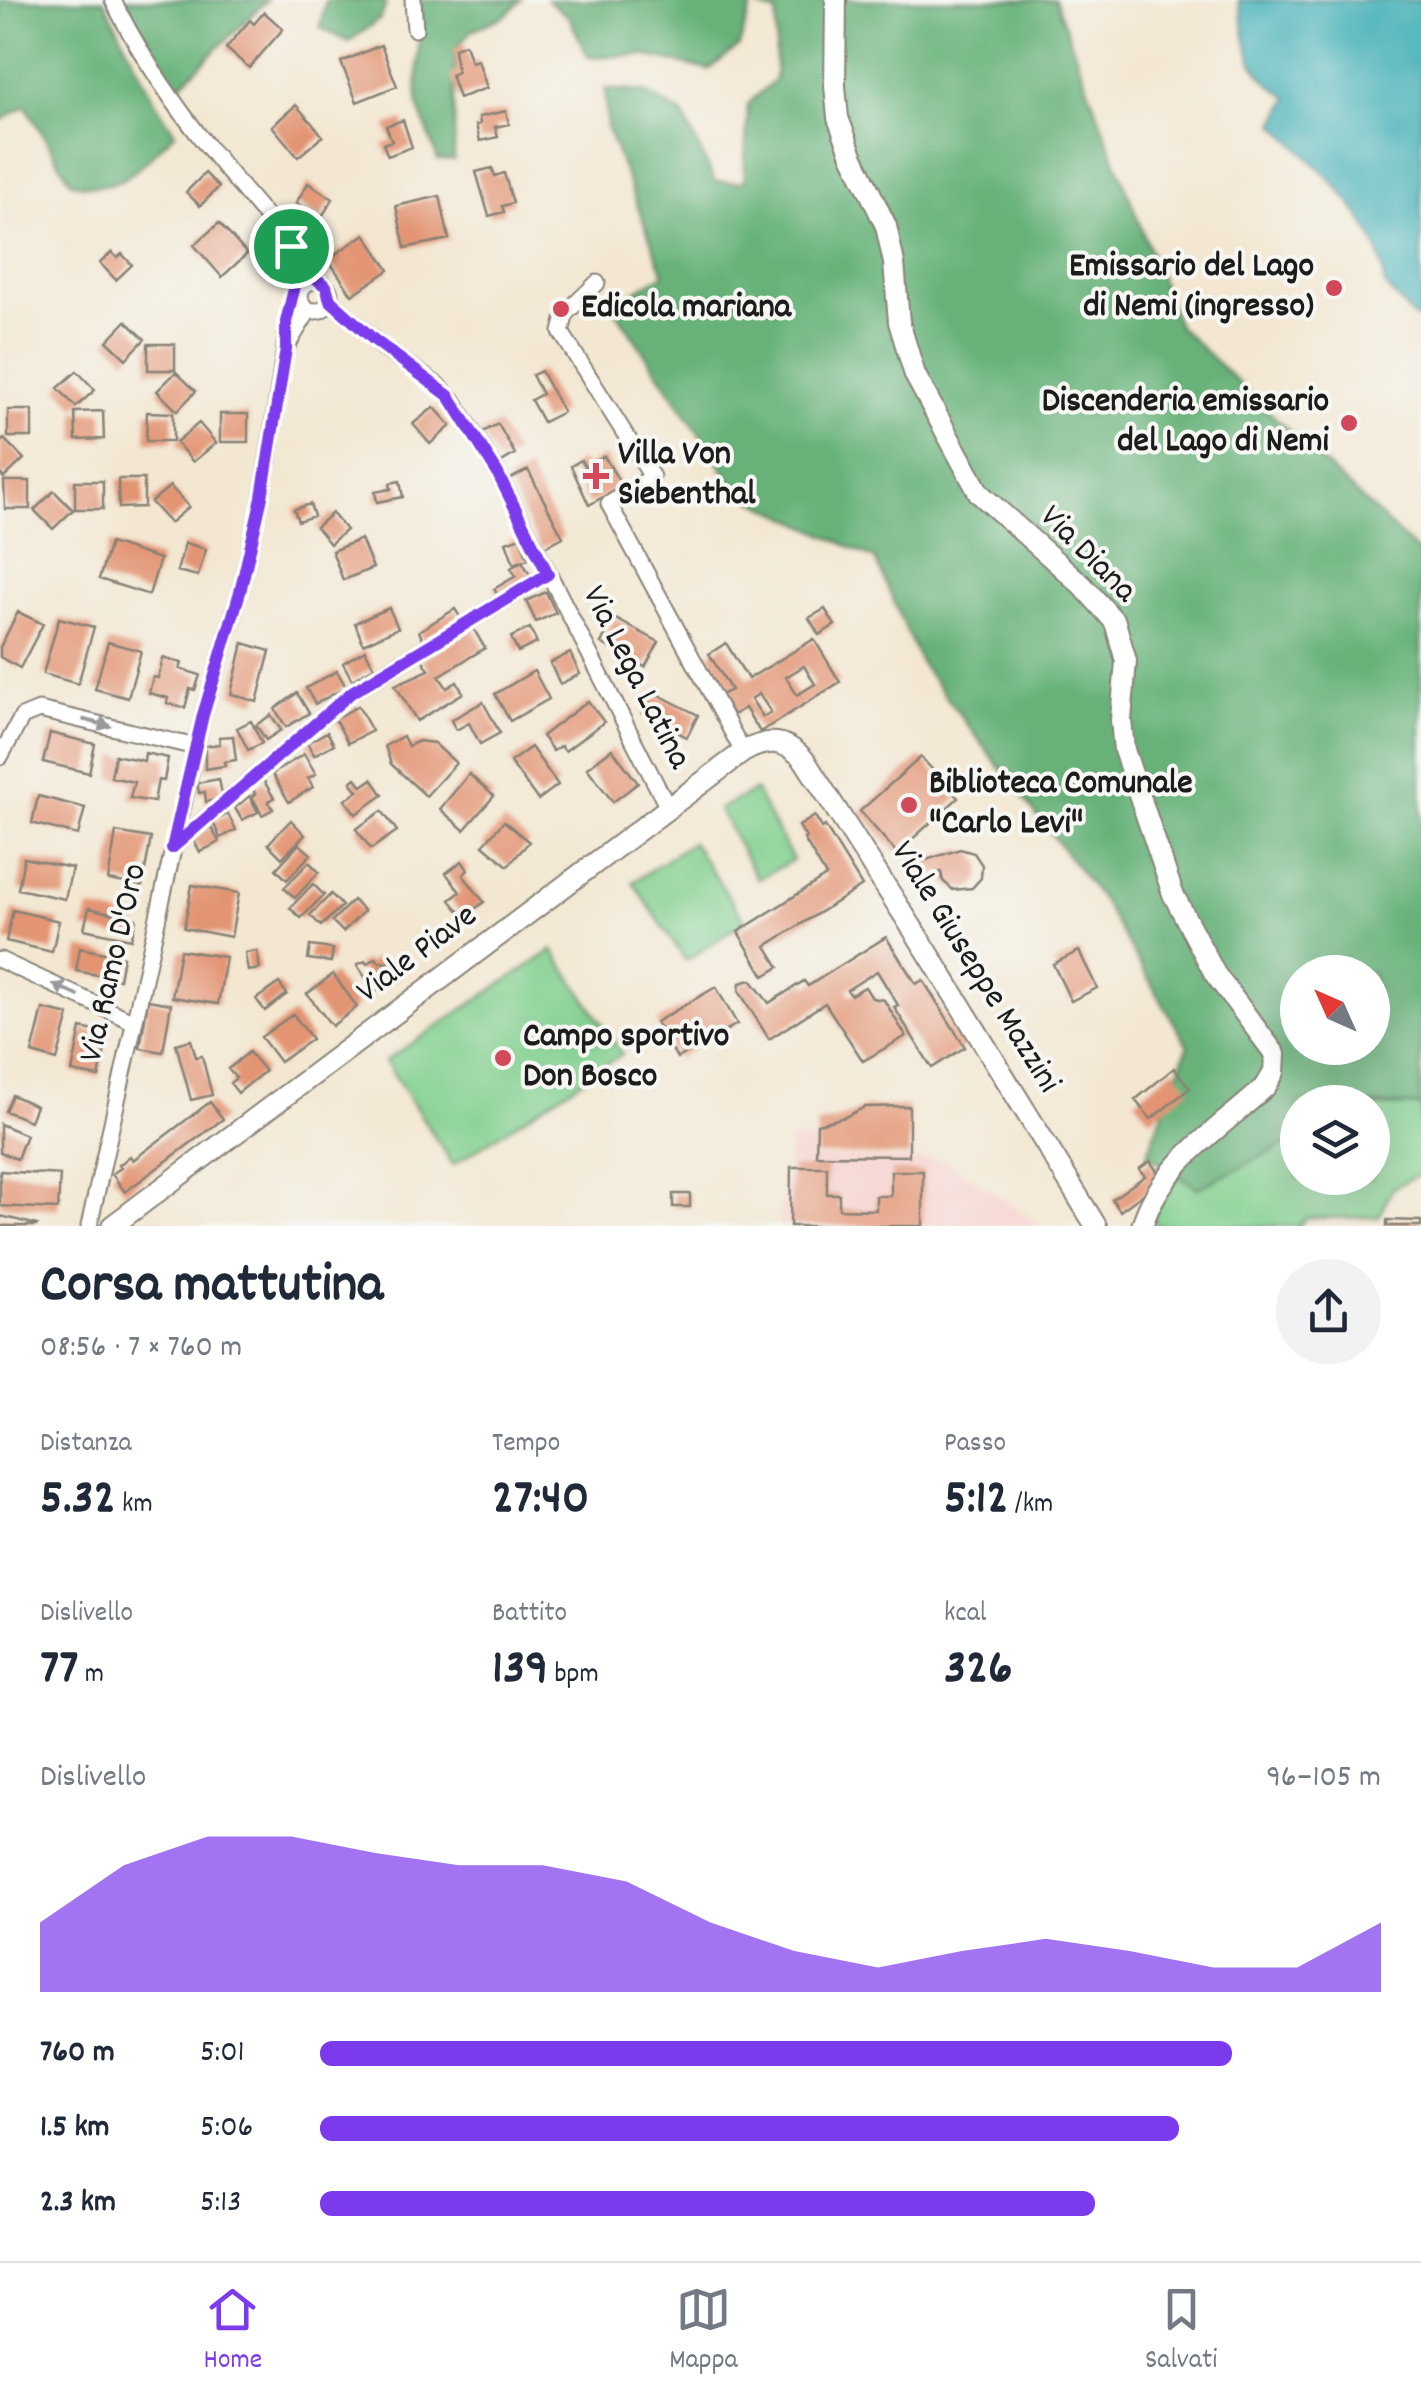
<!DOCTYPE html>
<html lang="it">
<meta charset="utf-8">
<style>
body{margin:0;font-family:Dekko,sans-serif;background:#f2f2f3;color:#1f2937;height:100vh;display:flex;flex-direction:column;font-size:38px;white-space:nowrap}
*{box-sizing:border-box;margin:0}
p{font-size:32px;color:#747a83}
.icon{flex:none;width:55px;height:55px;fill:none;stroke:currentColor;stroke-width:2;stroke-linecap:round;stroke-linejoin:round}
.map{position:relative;height:1226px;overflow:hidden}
.side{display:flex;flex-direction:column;background:#fff;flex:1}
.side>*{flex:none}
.needle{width:65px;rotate:315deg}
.fabs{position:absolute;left:1280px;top:955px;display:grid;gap:20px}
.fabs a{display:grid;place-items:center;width:110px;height:110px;border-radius:50%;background:#fff;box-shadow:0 10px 40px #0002;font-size:50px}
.pin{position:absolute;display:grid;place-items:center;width:85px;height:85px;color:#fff;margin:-42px;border:5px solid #fff;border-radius:50%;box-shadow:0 2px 10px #0007}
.round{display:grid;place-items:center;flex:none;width:105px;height:105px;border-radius:52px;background:#f2f2f3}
.headline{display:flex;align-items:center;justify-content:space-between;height:170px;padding:0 40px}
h1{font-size:55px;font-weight:700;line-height:75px}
.stats{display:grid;grid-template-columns:repeat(3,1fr);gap:15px;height:170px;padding:10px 40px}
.stats div{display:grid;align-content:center}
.stats b{font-size:50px;font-weight:700}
.stats small{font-size:28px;font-weight:400}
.stats p{font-size:28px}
.chart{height:280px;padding:20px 40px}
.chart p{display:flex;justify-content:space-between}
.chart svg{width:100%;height:180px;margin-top:10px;fill:#7c3aed;opacity:.7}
ul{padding:0 40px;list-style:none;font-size:32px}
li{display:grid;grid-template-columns:160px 120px 1fr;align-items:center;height:75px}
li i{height:25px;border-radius:12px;background:#7c3aed}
.menu{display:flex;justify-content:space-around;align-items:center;height:140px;border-top:2px solid #e0e1e3;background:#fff;font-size:28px;color:#747a83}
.menu a{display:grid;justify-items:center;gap:5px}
.menu .on{color:#7c3aed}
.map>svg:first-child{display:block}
.built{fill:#f7d0cd}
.green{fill:#81cf8f;stroke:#4e7656;stroke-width:2.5}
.forest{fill:#68b27a;stroke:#42674b;stroke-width:2.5;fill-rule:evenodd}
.water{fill:#3cadb5;stroke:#2c6468;stroke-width:2.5}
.building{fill:#e39473;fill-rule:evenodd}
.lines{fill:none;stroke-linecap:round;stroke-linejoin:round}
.minor-casing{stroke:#888276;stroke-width:19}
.tertiary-casing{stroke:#888276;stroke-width:24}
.minor{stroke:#fff;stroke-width:15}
.tertiary{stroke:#fff;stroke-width:20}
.oneway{fill:#999}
.route-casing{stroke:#fff;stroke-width:20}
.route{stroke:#7c3aed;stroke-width:12}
.poi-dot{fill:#d1495b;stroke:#f6f6f2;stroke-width:4}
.labels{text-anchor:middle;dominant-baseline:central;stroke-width:8;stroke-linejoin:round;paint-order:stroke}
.poi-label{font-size:35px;font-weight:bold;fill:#1c1c1c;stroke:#f6f6f2;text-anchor:start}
.street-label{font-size:35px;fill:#1c1c1c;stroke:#f6f6f2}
</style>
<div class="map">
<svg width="1421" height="1226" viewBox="0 0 1421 1226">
<rect width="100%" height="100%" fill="#f6f6f2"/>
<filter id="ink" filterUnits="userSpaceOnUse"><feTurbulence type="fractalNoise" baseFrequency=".01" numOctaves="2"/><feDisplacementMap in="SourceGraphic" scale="20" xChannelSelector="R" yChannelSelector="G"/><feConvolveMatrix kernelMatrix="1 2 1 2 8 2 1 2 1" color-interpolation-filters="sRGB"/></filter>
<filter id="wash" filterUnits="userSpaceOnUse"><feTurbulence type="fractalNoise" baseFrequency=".0048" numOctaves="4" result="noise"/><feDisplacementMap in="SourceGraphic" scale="40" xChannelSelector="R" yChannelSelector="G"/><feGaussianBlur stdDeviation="2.25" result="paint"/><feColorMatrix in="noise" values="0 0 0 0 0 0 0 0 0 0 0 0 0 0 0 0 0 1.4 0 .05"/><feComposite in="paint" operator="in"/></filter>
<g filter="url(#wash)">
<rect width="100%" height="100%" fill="#f3e7d1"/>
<path class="built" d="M 790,1138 L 813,1140 L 815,1157 L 945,1160 L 1043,1226 L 779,1226 Z"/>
<path class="green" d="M 755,790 L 793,860 L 757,879 L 719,809 Z
M 692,842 L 745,921 L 686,961 L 633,882 Z
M 553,950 L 622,1054 L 453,1165 L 385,1061 Z
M 1298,1102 L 1298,1178 L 1372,1178 L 1373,1107 L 1421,1106 L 1421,1174 L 1392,1188 L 1379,1217 L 1307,1218 L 1298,1226 L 1162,1226 L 1151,1222 L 1170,1183 Z"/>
<path class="forest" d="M 0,0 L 104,0 L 151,95 L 175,133 C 141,164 121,198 71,182 L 26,106 L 0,121 Z
M 124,0 L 267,0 L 174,91 Z
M 326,0 L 382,0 L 386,5 L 380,19 L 348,42 L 320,27 Z
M 420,0 L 521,0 L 505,16 L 472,30 L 455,50 L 454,160 L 438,160 L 417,102 Z
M 547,0 L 1055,0 L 1178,326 L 1421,555 L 1421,1106 L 1298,1102 L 1297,1139 L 1198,1188 L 1147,1155 L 1188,1046 L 1101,899 L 921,664 L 875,559 L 740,494 L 612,305 L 664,274 L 607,128 L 605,89 L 645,92 L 683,115 L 715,182 L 744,182 L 748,104 L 775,79 L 777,13 L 752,5 L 739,46 L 709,70 L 644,55 L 588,57 L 569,17 ZM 1298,972 L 1372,972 L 1372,1048 L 1298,1048 Z"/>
<path class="water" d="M 1238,0 L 1421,0 L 1421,321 L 1412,316 L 1384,284 C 1384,221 1315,166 1275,124 L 1289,98 C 1243,69 1249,50 1238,0 Z"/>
<g id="blocks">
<path class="building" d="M 264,12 L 283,29 L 249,68 L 226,48 L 250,20 L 254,24 Z
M 465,44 L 471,62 L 478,60 L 487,88 L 459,98 L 451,75 L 457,72 L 454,48 Z
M 381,45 L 397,86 L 357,102 L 341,62 Z
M 296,105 L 323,136 L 298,157 L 272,126 Z
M 506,111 L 509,124 L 495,127 L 498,137 L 480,141 L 476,125 L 480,124 L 479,117 Z
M 403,120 L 412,147 L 388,156 L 383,144 L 392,141 L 386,126 Z
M 492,168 L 495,176 L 504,173 L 513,203 L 502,206 L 504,212 L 489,216 L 476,172 Z
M 205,173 L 219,187 L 200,206 L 186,192 Z
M 308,183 L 333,199 L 321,218 L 296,203 Z
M 440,196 L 449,239 L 405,248 L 396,206 Z
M 219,223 L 247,254 L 222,277 L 194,245 Z
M 365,234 L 389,270 L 352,295 L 328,259 Z
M 112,252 L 117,258 L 122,254 L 132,265 L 116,280 L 100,263 Z
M 126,321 L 145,339 L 126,359 L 107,341 Z
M 148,344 L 175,344 L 175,370 L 148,370 Z
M 77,371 L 95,390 L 76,407 L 58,388 Z
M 541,371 L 563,412 L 543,422 L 531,400 L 542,394 L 532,375 Z
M 176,372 L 196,391 L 177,411 L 157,391 Z
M 434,407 L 451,426 L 430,444 L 413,424 Z
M 8,410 L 32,410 L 32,437 L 8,437 Z
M 103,411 L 104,439 L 76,440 L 75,412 Z
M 147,412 L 173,413 L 173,441 L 146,441 Z
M 220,414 L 248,414 L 248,442 L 220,442 Z
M 199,423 L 216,443 L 193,462 L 176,442 Z
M 498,424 L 515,454 L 498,464 L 481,433 Z
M 4,439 L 24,459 L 4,478 L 0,474 L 0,443 Z
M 604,456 L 622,486 L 589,505 L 571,466 L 581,460 L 585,467 Z
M 528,470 L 563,537 L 541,549 L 506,481 Z
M 118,479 L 144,479 L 144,507 L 119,508 Z
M 4,481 L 30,481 L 30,509 L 5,509 Z
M 75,481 L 103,481 L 103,509 L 75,509 Z
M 400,481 L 403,497 L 377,502 L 375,492 L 391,489 L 390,483 Z
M 170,486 L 189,507 L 170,523 L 151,502 Z
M 54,491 L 73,510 L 53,529 L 34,510 Z
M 310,504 L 314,516 L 298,521 L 294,509 Z
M 332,513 L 346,530 L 330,544 L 316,527 Z
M 520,537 L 528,559 L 514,564 L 506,542 Z
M 361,539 L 373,568 L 343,580 L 332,551 Z
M 110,543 L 160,559 L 149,595 L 99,579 Z
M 185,543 L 206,549 L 198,576 L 177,571 Z
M 522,561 L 533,580 L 500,599 L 494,589 L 516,576 L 511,568 Z
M 546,592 L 556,613 L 536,622 L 526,601 Z
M 389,608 L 398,628 L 363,644 L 355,623 Z
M 455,609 L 462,620 L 424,644 L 419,631 Z
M 825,609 L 835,625 L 819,635 L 809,618 Z
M 18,612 L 43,624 L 20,668 L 0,657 L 0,647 Z
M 59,618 L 94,627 L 78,684 L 43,674 Z
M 614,618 L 659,642 L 645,667 L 601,643 Z
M 473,628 L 485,648 L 439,676 L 447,688 L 457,682 L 463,693 L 417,721 L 395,685 L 429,670 L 422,659 Z
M 530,628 L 537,643 L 518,652 L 511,637 Z
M 814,639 L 840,682 L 760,732 L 745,708 L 733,715 L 721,695 L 731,690 L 709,654 L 726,643 L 748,679 ZM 804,666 L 815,684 L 797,695 L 786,677 ZM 759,694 L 771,712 L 763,717 L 751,699 Z
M 108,642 L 141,651 L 128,698 L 95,689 Z
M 243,643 L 270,651 L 257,702 L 231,694 Z
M 365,650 L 374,667 L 352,680 L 343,663 Z
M 570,653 L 580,674 L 560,684 L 550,663 Z
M 163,658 L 182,663 L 180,669 L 200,675 L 195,690 L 190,689 L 185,708 L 167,703 L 168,698 L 149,693 L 153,677 L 158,678 Z
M 337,671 L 346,687 L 315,704 L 306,688 Z
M 534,671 L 549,699 L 510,721 L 495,694 Z
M 653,692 L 698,715 L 687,737 L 642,714 Z
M 297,693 L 309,713 L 286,727 L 275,709 Z
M 588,701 L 604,722 L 565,751 L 561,746 L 553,751 L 542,736 Z
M 483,702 L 500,733 L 480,744 L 469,723 L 456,730 L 451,720 Z
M 358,706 L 372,731 L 348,743 L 335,719 Z
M 271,715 L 281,730 L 266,740 L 256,725 Z
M 251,721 L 262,743 L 248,750 L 237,728 Z
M 327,732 L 334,744 L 314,755 L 307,743 Z
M 50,733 L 95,744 L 89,773 L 43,762 Z
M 233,736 L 236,760 L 224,762 L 225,766 L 205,769 L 205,746 L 220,744 L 219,737 Z
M 403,736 L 408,746 L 419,741 L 434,743 L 456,763 L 426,796 L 391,764 L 385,746 Z
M 531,747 L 558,785 L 538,800 L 510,762 Z
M 612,749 L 638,783 L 613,802 L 587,768 Z
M 145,753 L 168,758 L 164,781 L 158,780 L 154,802 L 130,798 L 134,782 L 111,777 L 115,755 L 144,761 Z
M 304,754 L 316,774 L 308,778 L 313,787 L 289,802 L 272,774 Z
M 921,757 L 958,798 L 897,853 L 860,811 Z
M 469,774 L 494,796 L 464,830 L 440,809 Z
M 356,778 L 362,786 L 372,779 L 383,795 L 356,814 L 345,800 L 358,791 L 351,782 Z
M 219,779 L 223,799 L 206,802 L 205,792 L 199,793 L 197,783 Z
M 264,781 L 274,798 L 268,801 L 273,809 L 262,815 L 252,796 L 255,794 L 252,787 Z
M 38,796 L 85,808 L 78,835 L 32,823 Z
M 249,796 L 258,812 L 242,820 L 235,808 Z
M 382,811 L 397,831 L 371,849 L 356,829 Z
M 228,814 L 236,830 L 220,838 L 213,822 Z
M 815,816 L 822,828 L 825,826 L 862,886 L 766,946 L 779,967 L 764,976 L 738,932 L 826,876 L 804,839 L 806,838 L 799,826 Z
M 291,820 L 305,835 L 282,858 L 268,844 Z
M 504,821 L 529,842 L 508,866 L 483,845 Z
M 211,827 L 219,842 L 200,852 L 192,837 Z
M 116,832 L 151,838 L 142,886 L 108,880 Z
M 299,844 L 311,854 L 287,880 L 276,869 Z
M 960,849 L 974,853 L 982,865 L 981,878 L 972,888 L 953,890 L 943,881 L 941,872 L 925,877 L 920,862 Z
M 24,858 L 72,868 L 65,899 L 18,889 Z
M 462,861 L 468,870 L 463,875 L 484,902 L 464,917 L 450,900 L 460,892 L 446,873 Z
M 309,862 L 319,872 L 295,898 L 284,888 Z
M 313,884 L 324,895 L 301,918 L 290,908 Z
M 192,885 L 239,893 L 231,937 L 184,928 Z
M 331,894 L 342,906 L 321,926 L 310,915 Z
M 353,900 L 364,911 L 343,932 L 332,921 Z
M 89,908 L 136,919 L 131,939 L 84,929 Z
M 13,910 L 59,921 L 52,952 L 6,941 Z
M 886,937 L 916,984 L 923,980 L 965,1047 L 932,1068 L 894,1007 L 898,1005 L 877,971 L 847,990 L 851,995 L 865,987 L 872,998 L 884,1000 L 906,1036 L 863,1061 L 825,1003 L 769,1039 L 739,991 L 740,983 L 751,980 L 769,1003 L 804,981 L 808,986 Z
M 310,946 L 333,949 L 331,962 L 308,959 Z
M 80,948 L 123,957 L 119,979 L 76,971 Z
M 180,950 L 226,957 L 218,1004 L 172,997 Z
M 257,951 L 260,969 L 248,971 L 245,953 Z
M 1079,951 L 1097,988 L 1071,1001 L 1053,964 Z
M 376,958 L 379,962 L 394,964 L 401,974 L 375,992 L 357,965 L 365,961 L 367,964 Z
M 333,974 L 357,1007 L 332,1026 L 307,994 Z
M 279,983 L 287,994 L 265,1011 L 256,999 Z
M 716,987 L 737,1024 L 677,1058 L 656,1022 Z
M 148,1000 L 171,1004 L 163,1052 L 140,1048 Z
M 43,1009 L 69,1015 L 57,1060 L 32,1053 Z
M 293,1014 L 312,1039 L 280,1062 L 261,1037 Z
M 81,1028 L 108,1034 L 99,1077 L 72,1072 Z
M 191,1040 L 196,1057 L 202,1056 L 212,1095 L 191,1100 L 176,1044 Z
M 249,1052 L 265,1071 L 238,1093 L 230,1083 L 236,1078 L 228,1069 Z
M 1174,1068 L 1190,1088 L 1151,1119 L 1135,1100 Z
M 12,1095 L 36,1106 L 30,1121 L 5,1111 Z
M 210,1102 L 223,1119 L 125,1192 L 112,1174 L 121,1168 L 119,1165 L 130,1156 L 133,1160 Z
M 909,1106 L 909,1156 L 816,1155 L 817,1124 L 845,1117 L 865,1107 Z
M 0,1124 L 26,1135 L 17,1159 L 0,1152 Z
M 1150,1161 L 1163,1180 L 1120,1211 L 1112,1199 L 1145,1176 L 1139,1169 Z
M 791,1167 L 827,1167 L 827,1194 L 839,1194 L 839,1209 L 876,1210 L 876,1196 L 891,1196 L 891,1171 L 923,1171 L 923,1226 L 790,1226 Z
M 0,1171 L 60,1175 L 58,1209 L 0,1206 Z
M 673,1194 L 690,1194 L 690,1207 L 673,1207 Z
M 1,1216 L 37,1225 L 36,1226 L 0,1226 Z
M 1387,1220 L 1421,1221 L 1421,1226 L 1387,1226 Z"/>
</g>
</g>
<g filter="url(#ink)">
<use href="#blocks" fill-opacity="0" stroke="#888276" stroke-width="2.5"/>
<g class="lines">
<defs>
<path id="minor" d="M 113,0 C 160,97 232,178 303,259 L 317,281
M 413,0 L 415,29
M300 296a15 15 0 1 1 30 0a15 15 0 1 1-30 0Z
M 597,283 L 566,313 L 561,332 L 652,477 L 609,504 L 743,752
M 330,300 L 385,349 L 440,387 L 453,400 L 497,472 L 668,808
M 285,345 L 295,284
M 0,757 L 22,717 L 39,710 L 196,747
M 172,848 L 352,692 L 548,574
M 0,960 L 132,1021
M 89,1226 L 203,715 L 240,592 L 262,497 L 285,349 L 309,310"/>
<path id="tertiary" d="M 836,0 L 835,86 L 838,118 L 852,155 L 886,226 L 894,263 L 899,322 L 915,375 L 979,493 L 1082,585 L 1115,622 L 1126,661 L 1121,720 L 1124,750 L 1173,894 L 1215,974 L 1275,1054 L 1274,1072 L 1266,1086 C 1221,1129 1161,1162 1142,1226
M 112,1226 L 743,752 C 767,738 787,739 805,761 L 927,951 L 1096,1226"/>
</defs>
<use href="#minor" class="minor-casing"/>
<use href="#tertiary" class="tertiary-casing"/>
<use href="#minor" class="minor"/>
<use href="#tertiary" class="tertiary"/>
</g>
<defs><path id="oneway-solid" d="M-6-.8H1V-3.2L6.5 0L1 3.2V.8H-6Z" transform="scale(2.5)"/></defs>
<g class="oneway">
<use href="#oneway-solid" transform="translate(97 723) rotate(14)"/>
<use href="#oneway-solid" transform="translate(66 990) rotate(-155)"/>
</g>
</g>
<g class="lines" filter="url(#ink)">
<defs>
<path id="route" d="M 291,246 C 303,258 311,278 326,286 L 330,300 L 373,339 L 449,396 L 497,472 L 548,574 L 352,692 L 172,848 L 203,715 L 240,592 L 262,497 L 286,349 L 286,322 L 296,281 Z"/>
</defs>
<use href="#route" class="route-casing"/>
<use href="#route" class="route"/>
</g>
<g class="poi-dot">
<circle cx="1334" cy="288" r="10"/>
<circle cx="561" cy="309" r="10"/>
<circle cx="1349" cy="423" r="10"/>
<path d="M591 461h10v10h10v10h-10v10h-10v-10h-10v-10h10z"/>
<circle cx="909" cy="805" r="10"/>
<circle cx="503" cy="1058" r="10"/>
</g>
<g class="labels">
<g class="poi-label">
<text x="1314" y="268" text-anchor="end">Emissario del Lago<tspan x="1314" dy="40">di Nemi (ingresso)</tspan></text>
<text x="581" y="309">Edicola mariana</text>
<text x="1329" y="403" text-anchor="end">Discenderia emissario<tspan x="1329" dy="40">del Lago di Nemi</tspan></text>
<text x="618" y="456">Villa Von<tspan x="618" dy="40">Siebenthal</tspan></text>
<text x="929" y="785">Biblioteca Comunale<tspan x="929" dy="40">"Carlo Levi"</tspan></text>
<text x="523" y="1038">Campo sportivo<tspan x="523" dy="40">Don Bosco</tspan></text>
</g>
<g class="street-label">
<text transform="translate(1087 555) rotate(45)">Via Diana</text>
<text transform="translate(635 678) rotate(63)">Via Lega Latina</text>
<text transform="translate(418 955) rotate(-37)">Viale Piave</text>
<text transform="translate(115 963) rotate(-77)">Via Ramo D'Oro</text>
<text transform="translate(974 968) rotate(58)">Viale Giuseppe Mazzini</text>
</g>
</g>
</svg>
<div class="fabs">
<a><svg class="needle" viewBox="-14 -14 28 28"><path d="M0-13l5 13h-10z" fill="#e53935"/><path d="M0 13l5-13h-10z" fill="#747a83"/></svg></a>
<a><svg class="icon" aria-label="layers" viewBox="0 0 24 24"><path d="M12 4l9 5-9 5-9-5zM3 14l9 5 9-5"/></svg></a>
</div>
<div class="pin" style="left:291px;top:246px;background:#1e9e55"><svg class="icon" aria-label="arrive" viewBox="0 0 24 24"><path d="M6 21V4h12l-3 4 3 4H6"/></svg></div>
</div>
<section class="side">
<div class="headline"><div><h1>Corsa mattutina</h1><p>08:56 · 7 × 760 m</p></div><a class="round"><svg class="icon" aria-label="share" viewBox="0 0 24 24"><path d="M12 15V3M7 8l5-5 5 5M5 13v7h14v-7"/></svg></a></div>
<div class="stats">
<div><p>Distanza</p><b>5.32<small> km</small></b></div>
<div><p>Tempo</p><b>27:40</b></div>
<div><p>Passo</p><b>5:12<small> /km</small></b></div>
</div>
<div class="stats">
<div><p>Dislivello</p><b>77<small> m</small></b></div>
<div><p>Battito</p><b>139<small> bpm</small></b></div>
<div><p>kcal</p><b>326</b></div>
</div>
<div class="chart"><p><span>Dislivello</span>96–105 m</p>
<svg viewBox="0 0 160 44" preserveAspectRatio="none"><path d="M0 44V27L10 13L20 6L30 6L40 10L50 13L60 13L70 17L80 27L90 34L100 38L110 34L120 31L130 34L140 38L150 38L160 27V44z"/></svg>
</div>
<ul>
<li><b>760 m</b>5:01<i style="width:86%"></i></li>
<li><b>1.5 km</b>5:06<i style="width:81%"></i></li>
<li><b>2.3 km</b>5:13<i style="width:73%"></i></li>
</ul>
</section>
<nav class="menu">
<a class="on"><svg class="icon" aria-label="home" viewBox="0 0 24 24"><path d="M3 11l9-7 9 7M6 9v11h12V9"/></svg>Home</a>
<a><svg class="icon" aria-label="map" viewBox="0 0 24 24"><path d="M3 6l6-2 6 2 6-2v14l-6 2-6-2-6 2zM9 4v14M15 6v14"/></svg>Mappa</a>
<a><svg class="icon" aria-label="saved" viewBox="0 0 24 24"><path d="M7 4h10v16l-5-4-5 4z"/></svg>Salvati</a>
</nav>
